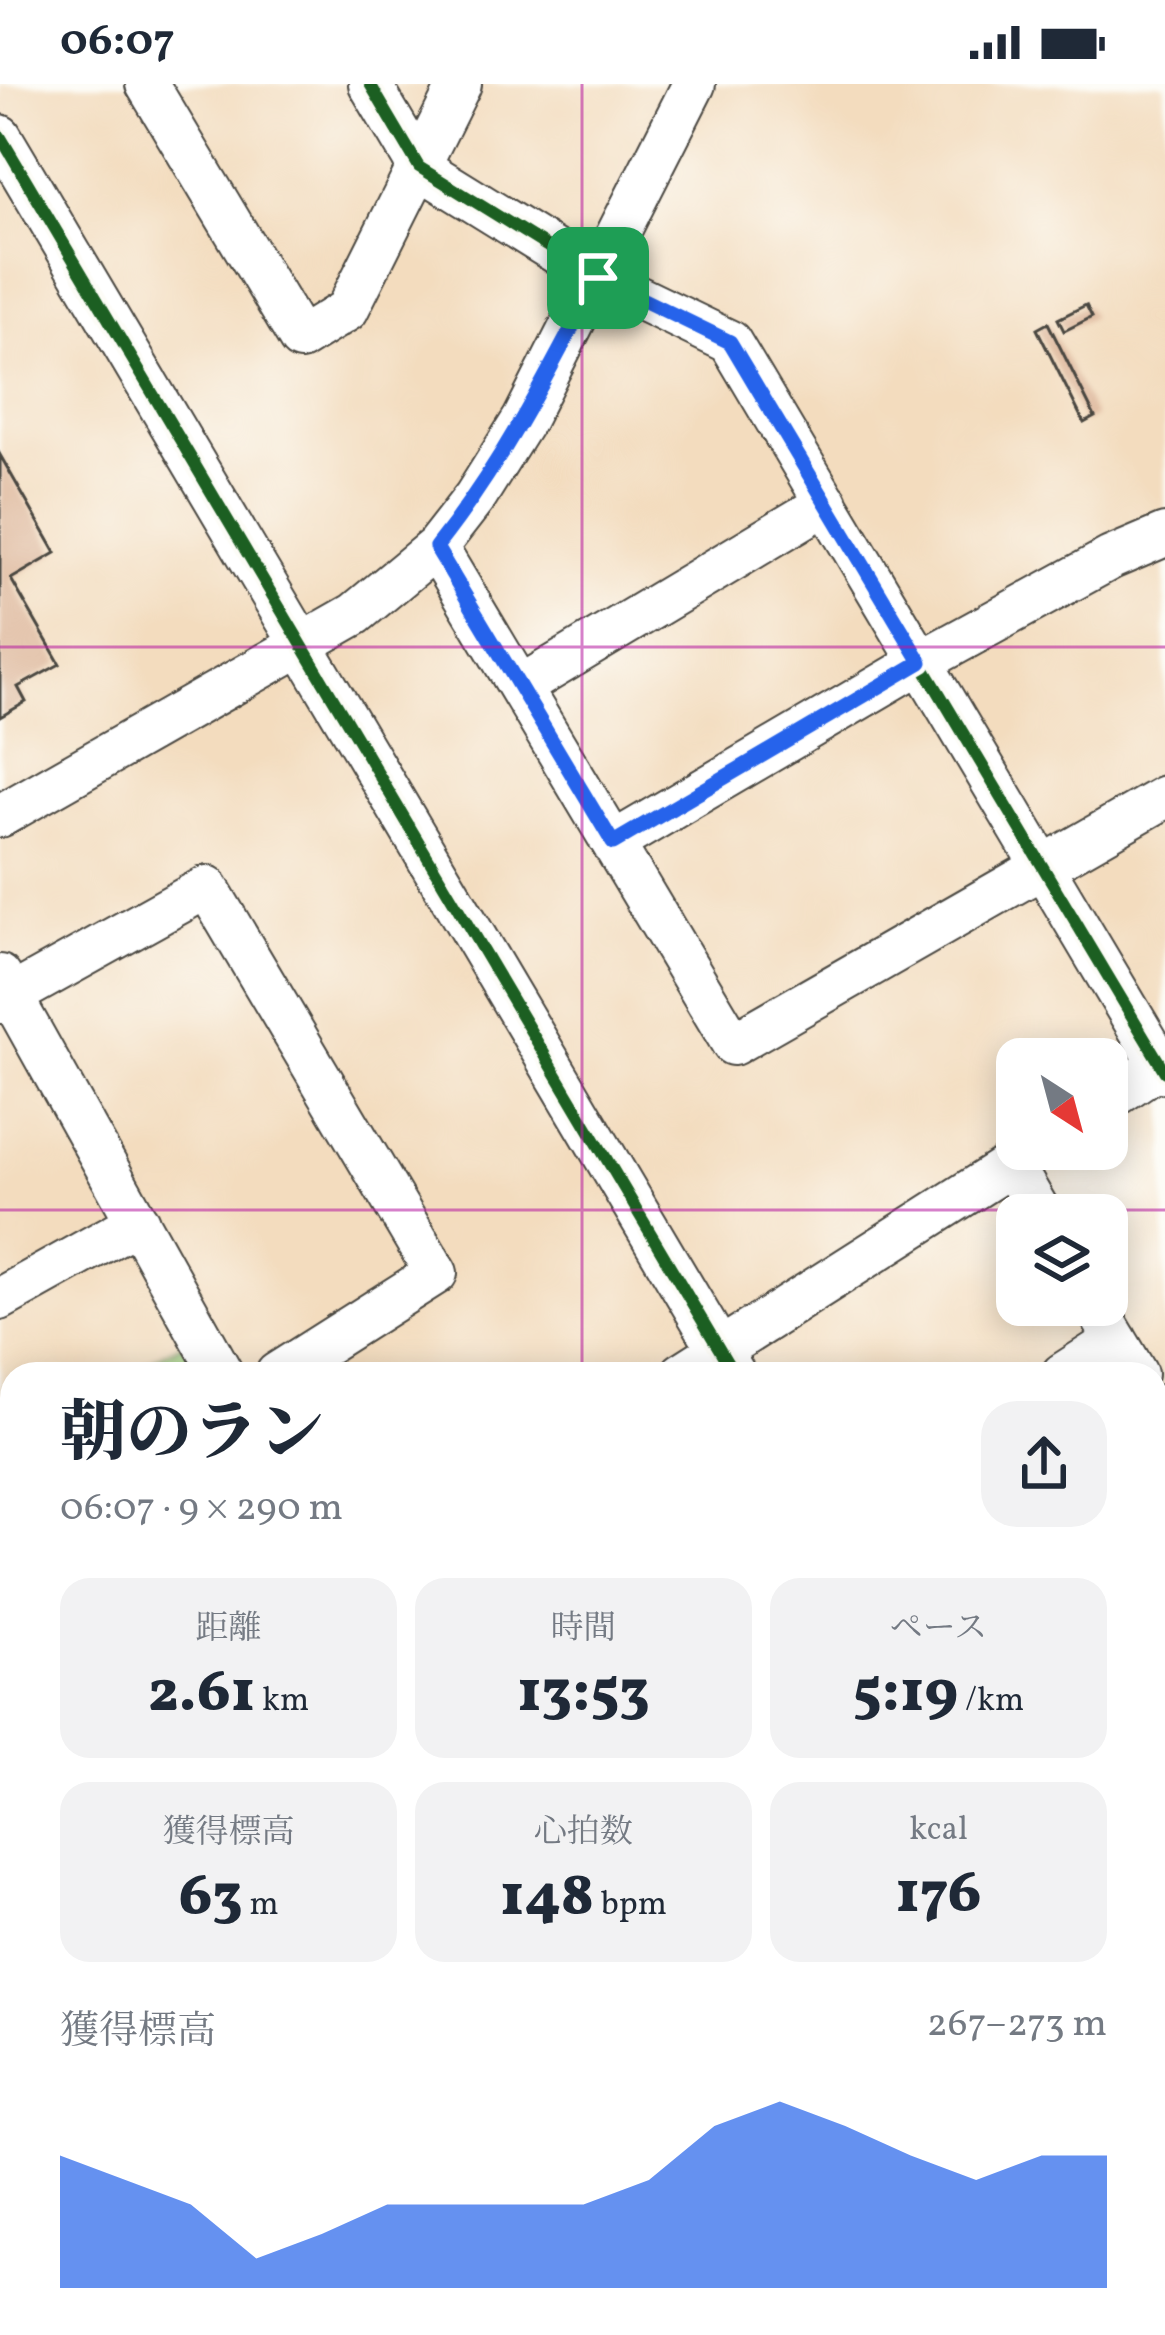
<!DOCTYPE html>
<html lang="ja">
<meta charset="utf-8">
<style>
body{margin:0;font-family:Vollkorn,"Noto Serif JP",serif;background:#f2f2f3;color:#1f2937;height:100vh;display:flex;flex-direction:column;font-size:45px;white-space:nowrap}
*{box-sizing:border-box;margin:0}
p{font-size:39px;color:#747a83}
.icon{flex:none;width:66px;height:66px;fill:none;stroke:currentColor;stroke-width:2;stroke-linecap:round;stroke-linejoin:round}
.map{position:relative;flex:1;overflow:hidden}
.sheet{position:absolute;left:0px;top:1278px;width:1167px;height:975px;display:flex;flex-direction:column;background:#fff;border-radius:36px 36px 0 0;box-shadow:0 6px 30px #0003}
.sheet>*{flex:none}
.needle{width:78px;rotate:144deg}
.buttons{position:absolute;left:996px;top:954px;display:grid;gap:24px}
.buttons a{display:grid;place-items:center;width:132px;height:132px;border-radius:24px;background:#fff;box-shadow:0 6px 30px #0003;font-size:60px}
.pin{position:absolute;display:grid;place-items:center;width:102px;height:102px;color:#fff;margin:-51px;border-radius:24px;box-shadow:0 6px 18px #0006}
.round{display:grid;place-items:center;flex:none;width:126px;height:126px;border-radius:36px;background:#f2f2f3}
.head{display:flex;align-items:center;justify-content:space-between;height:204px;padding:0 60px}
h1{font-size:66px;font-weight:800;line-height:90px}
.metrics{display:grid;grid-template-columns:repeat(3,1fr);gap:18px;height:204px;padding:12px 60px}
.metrics div{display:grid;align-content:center;border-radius:30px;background:#f2f2f3;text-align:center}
.metrics b{font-size:60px;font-weight:800}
.metrics small{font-size:33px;font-weight:400}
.metrics p{font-size:33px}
.chart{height:336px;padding:24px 60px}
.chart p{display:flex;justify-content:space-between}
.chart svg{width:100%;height:216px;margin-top:12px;fill:#2563eb;opacity:.7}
.status{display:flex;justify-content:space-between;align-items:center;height:84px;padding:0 60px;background:#fff;direction:ltr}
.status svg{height:33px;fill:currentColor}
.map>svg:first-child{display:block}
.green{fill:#9ccb79;stroke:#647b52;stroke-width:3}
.building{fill:#ddb598}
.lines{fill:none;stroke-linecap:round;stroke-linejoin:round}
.minor-casing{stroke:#494641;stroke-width:46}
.minor{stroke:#fff;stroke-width:42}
.cycleway-casing{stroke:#fdfcf7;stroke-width:20}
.cycleway{stroke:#1b5e20;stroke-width:12}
.route-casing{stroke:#fff;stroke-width:24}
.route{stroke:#2563eb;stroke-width:15}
.grid{fill:none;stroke:#b5179e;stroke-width:3;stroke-opacity:0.55}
</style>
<div class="status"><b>06:07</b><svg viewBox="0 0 49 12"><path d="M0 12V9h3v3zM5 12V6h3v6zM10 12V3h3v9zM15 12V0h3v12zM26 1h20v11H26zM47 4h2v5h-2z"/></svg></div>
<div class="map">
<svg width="1165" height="2251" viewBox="0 0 1165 2251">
<rect width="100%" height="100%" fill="#fdfcf7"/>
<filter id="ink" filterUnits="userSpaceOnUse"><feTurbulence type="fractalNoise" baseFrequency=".00833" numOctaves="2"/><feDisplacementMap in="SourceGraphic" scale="24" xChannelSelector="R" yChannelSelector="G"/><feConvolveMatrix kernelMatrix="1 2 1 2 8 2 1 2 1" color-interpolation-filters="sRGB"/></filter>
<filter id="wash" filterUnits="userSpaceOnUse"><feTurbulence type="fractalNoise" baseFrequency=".004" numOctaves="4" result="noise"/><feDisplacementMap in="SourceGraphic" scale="48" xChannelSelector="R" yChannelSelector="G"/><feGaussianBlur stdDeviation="2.7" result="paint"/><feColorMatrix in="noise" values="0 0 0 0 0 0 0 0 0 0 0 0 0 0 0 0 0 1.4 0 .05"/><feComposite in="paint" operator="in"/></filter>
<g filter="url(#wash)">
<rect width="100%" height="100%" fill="#f3dcbe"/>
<path class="green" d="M 200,1250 L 228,1290 L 128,1290 Z
M 12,1356 L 12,2131 L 0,2139 L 0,1362 Z"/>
<g id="blocks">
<path class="building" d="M 1086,221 L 1092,233 L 1064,247 L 1058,235 Z
M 1048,239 L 1095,333 L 1084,339 L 1037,245 Z
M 0,371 L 56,469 L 11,495 L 60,580 L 18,603 L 26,618 L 0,633 Z
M 1155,2150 L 1165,2166 L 1165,2201 L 1155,2207 Z
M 1165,2225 L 1165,2251 L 1138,2251 L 1134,2245 L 1155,2241 L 1155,2231 Z"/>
</g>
</g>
<g filter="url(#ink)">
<use href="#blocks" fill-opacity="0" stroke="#494641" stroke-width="3"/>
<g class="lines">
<defs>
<path id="minor" d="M 147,0 L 300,255 L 347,226 L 460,0
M 370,0 L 419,83 L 598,194 L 730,258 L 1165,988
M 0,52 L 734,1290
M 436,463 L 733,960 L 1165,713
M 520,603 L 827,419
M 0,732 L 355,530 L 436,463 L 475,413 L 524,335 L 694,0
M 613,759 L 921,578 L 1111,474 L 1165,451
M 0,892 L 222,1290
M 0,918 L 207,803 L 436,1189 L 277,1290
M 1107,1017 L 1165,978
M 1012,1081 L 1041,1131
M 0,1215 L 138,1138
M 1095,1221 L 1136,1290
M 682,1290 L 1036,1065
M 1063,1290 L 1116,1256
M 1155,1322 L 1165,1339
M 1155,1693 L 1165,1709
M 1155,1999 L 1165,2016
M 0,2142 L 12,2134
M 0,2220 L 12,2239
M 239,2241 L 245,2251
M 456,2241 L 462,2251
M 1097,2241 L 1103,2251
M 573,2251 L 588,2241
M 909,2251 L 924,2241"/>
</defs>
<use href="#minor" class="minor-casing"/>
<use href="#minor" class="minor"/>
<defs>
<path id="cycleway" d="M 370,0 L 419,83 L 598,194 L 730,258 L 1165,988
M 0,52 L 734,1290"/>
</defs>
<use href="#cycleway" class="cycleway-casing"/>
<use href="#cycleway" class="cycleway"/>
</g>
</g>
<g class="lines" filter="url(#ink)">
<defs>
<path id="route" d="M 598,194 L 730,258 L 921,578 L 613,759 L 436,463 C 502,380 549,288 598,194 Z"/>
</defs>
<use href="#route" class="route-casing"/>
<use href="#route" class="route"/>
</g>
<path class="grid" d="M 582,0 L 582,1290M 0,563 L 1165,563M 0,1126 L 1165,1126M 0,1688 L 12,1688M 1155,1688 L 1165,1688M 582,2241 L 582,2251"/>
</svg>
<div class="buttons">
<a><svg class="needle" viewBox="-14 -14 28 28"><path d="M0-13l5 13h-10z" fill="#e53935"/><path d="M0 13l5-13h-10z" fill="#747a83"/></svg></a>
<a><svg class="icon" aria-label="layers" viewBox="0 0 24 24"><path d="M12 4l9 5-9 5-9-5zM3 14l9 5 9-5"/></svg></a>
</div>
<div class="pin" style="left:598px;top:194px;background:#1e9e55"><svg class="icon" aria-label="arrive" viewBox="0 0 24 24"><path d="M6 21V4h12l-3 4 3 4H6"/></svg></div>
<section class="sheet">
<div class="head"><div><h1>朝のラン</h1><p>06:07 · 9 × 290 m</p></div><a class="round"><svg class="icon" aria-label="share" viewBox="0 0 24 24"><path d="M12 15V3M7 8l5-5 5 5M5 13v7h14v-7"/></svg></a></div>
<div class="metrics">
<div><p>距離</p><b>2.61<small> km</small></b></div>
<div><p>時間</p><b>13:53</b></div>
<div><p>ペース</p><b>5:19<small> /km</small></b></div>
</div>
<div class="metrics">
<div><p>獲得標高</p><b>63<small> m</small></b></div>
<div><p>心拍数</p><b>148<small> bpm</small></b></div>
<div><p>kcal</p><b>176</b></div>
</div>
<div class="chart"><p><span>獲得標高</span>267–273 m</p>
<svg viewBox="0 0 160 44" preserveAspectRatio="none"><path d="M0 44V17L10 22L20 27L30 38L40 33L50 27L60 27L70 27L80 27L90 22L100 11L110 6L120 11L130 17L140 22L150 17L160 17V44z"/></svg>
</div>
</section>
</div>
